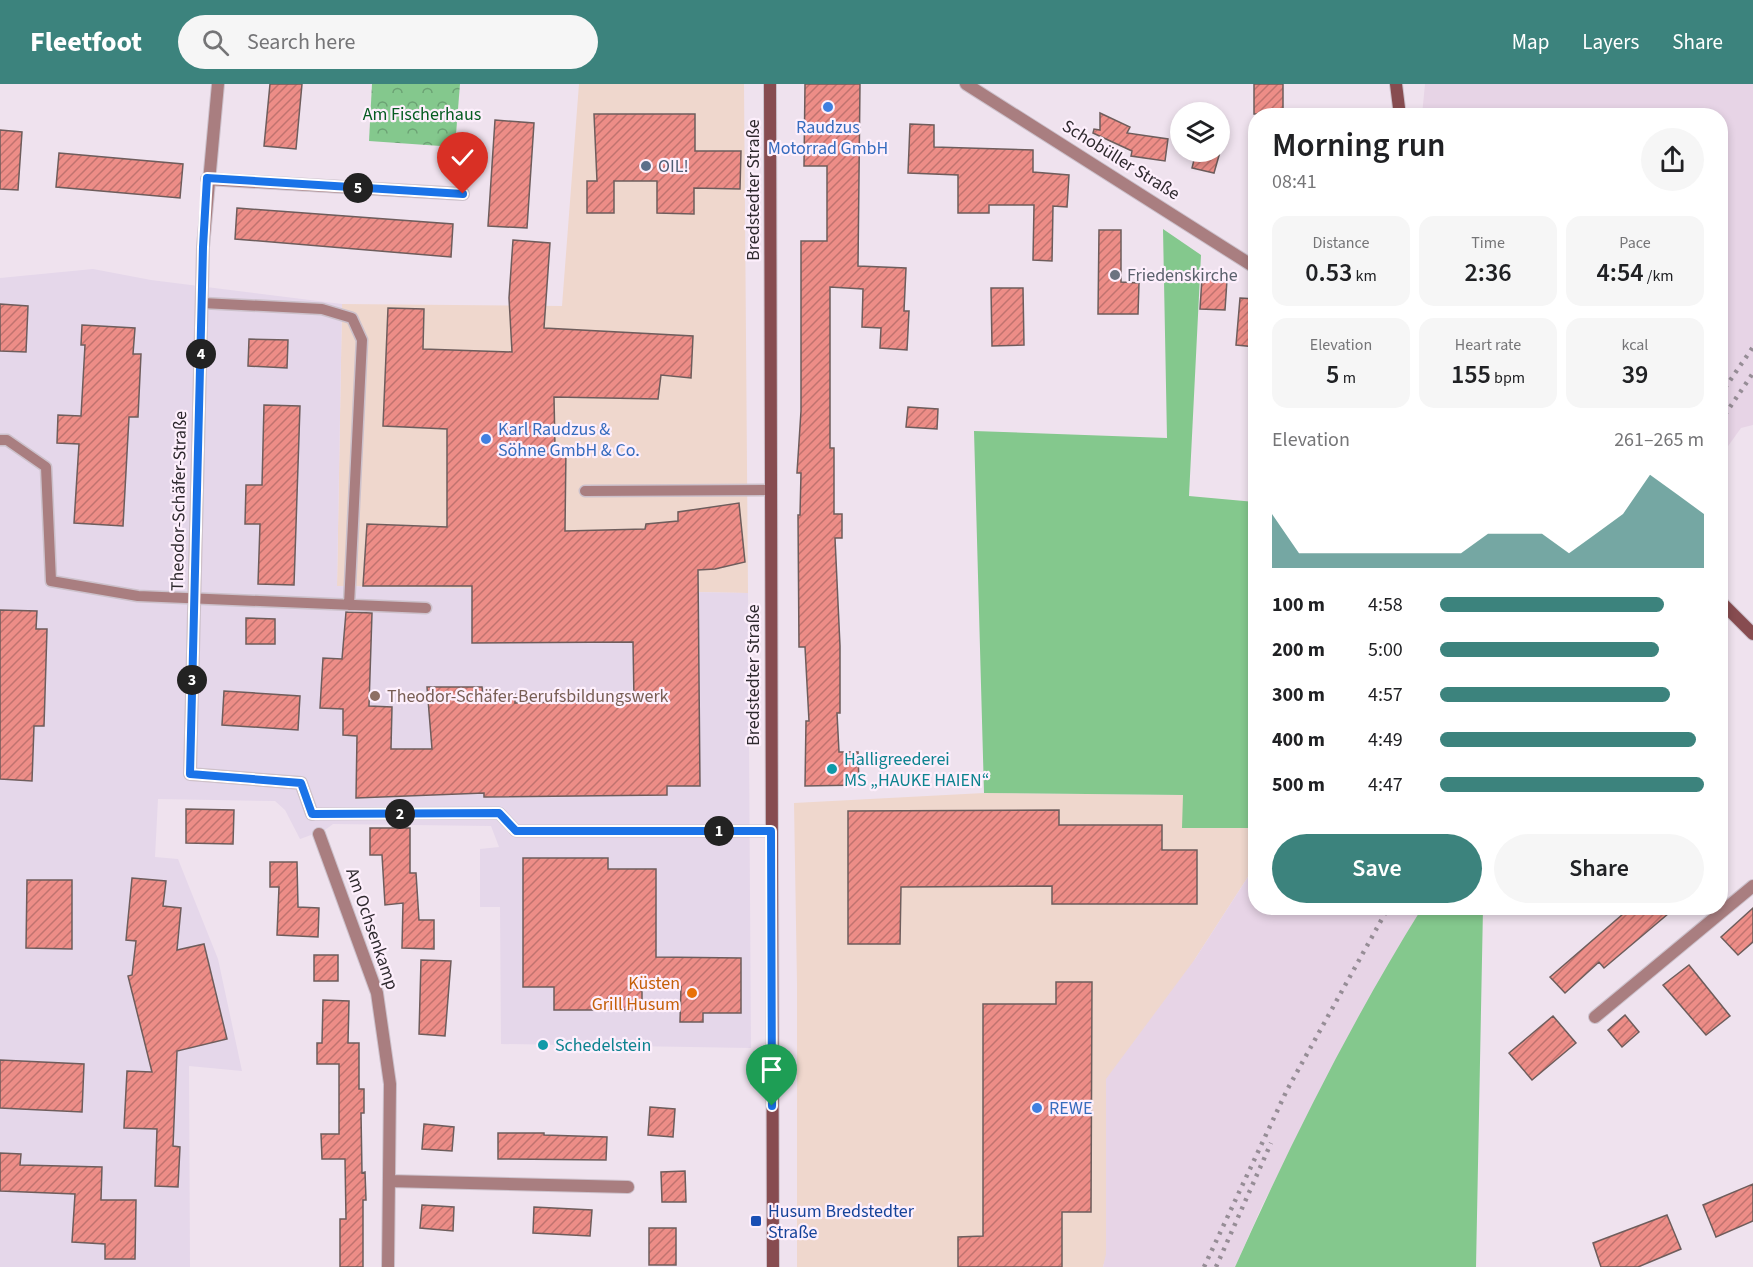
<!DOCTYPE html>
<meta charset="utf-8">
<style>
body{margin:0;font-family:"Source Sans 3",sans-serif;background:#f6f6f6;color:#202124;height:100vh;display:flex;flex-direction:column;font-size:22px;white-space:nowrap}
*{box-sizing:border-box;margin:0}
p{font-size:20px;color:#757577}
.icon{flex:none;width:33px;height:33px;fill:none;stroke:currentColor;stroke-width:2;stroke-linecap:round;stroke-linejoin:round}
.map{position:relative;flex:1;overflow:hidden}
.panel{position:absolute;left:1248px;top:24px;width:480px;height:807px;display:flex;flex-direction:column;background:#fff;border-radius:24px;box-shadow:0 3px 9px #0003}
.panel>*{flex:none}
.controls{position:absolute;left:1170px;top:18px;display:grid;gap:12px}
.controls a{display:grid;place-items:center;width:60px;height:60px;border-radius:50%;background:#fff;box-shadow:0 3px 9px #0003;font-size:30px}
.pin{position:absolute;display:grid;place-items:center;width:51px;height:51px;color:#fff;margin:-62px -26px;border-radius:50% 50% 50% 0;rotate:-45deg;box-shadow:0 0 6px #0007}
.pin .icon{rotate:45deg}
.km{position:absolute;width:30px;height:30px;margin:-15px;border-radius:50%;background:#222;color:#fff;font-size:16px;line-height:30px;text-align:center}
.round{display:grid;place-items:center;flex:none;width:63px;height:63px;border-radius:32px;background:#f6f6f6}
.summary{display:flex;align-items:center;justify-content:space-between;height:102px;padding:0 24px}
h1{font-size:33px;font-weight:600;line-height:45px}
.metrics{display:grid;grid-template-columns:repeat(3,1fr);gap:9px;height:102px;padding:6px 24px}
.metrics div{display:grid;align-content:center;border-radius:15px;background:#f6f6f6;text-align:center}
.metrics b{font-size:26px;font-weight:600}
.metrics small{font-size:16px;font-weight:400}
.metrics p{font-size:16px}
.chart{height:168px;padding:12px 24px}
.chart p{display:flex;justify-content:space-between}
.chart svg{width:100%;height:108px;margin-top:6px;fill:#3c837d;opacity:.7}
.cta{display:flex;gap:12px;margin-top:auto;padding:12px 24px}
.cta a{flex:1;height:69px;border-radius:36px;background:#3c837d;color:#fff;font-size:24px;font-weight:600;line-height:69px;text-align:center}
.cta a+a{background:#f6f6f6;color:#202124}
ul{padding:0 24px;list-style:none;font-size:20px}
li{display:grid;grid-template-columns:96px 72px 1fr;align-items:center;height:45px}
li i{height:15px;border-radius:8px;background:#3c837d}
header{display:flex;align-items:center;gap:36px;box-sizing:border-box;height:84px;padding:0 30px;background:#3c837d;color:#fff}
header strong{font-size:28px}
nav{display:flex;gap:33px;margin-inline-start:auto;font-size:21px}
.search{width:420px;height:54px;background:#f6f6f6;display:flex;align-items:center;gap:15px;box-sizing:border-box;padding:0 21px;border-radius:33px;color:#757577;font-size:22px}
.map>svg:first-child{display:block}
.commercial{fill:#efd7cd}
.built{fill:#e7d4e6}
.education{fill:#e5d7ea}
.grass{fill:#84c88d}
.forest{fill:url(#forest-crowns)}
.building{fill:url(#building-hatch);stroke:#6e5d5c;stroke-width:1.5}
.lines{fill:none;stroke-linecap:round;stroke-linejoin:round}
.service-casing{stroke:#ccc1cb;stroke-width:13}
.minor-casing{stroke:#ccc1cb;stroke-width:14}
.secondary-casing{stroke:#ccc1cb;stroke-width:14}
.service{stroke:#a97e80;stroke-width:10}
.minor{stroke:#a97e80;stroke-width:12}
.secondary{stroke:#874c50;stroke-width:12}
.rail{stroke:#968d96;stroke-width:4.5;stroke-dasharray:3 6;stroke-linecap:butt}
.route-casing{stroke:#fff;stroke-width:12}
.route{stroke:#1a73e8;stroke-width:8}
.shop-dot{fill:#3f7fe0;stroke:#fdeffc;stroke-width:2}
.service-dot{fill:#5c6f8a;stroke:#fdeffc;stroke-width:2}
.worship-dot{fill:#6b7280;stroke:#fdeffc;stroke-width:2}
.education-dot{fill:#8d6e63;stroke:#fdeffc;stroke-width:2}
.culture-dot{fill:#0f9aa8;stroke:#fdeffc;stroke-width:2}
.food-dot{fill:#e8710a;stroke:#fdeffc;stroke-width:2}
.transit-dot{fill:#1a4fb4;stroke:#fdeffc;stroke-width:2}
.labels{text-anchor:middle;dominant-baseline:central;stroke-width:4.5;stroke-linejoin:round;paint-order:stroke}
.park-label{font-size:18px;fill:#055c21;stroke:#fdeffc}
.shop-label{font-size:18px;fill:#366cbe;stroke:#fdeffc;text-anchor:start}
.street-label{font-size:18px;fill:#2e292e;stroke:#fdeffc}
.service-label{font-size:18px;fill:#4e5e75;stroke:#fdeffc;text-anchor:start}
.worship-label{font-size:18px;fill:#5b616d;stroke:#fdeffc;text-anchor:start}
.education-label{font-size:18px;fill:#785e54;stroke:#fdeffc;text-anchor:start}
.culture-label{font-size:18px;fill:#0d838f;stroke:#fdeffc;text-anchor:start}
.food-label{font-size:18px;fill:#c56008;stroke:#fdeffc;text-anchor:end}
.transit-label{font-size:18px;fill:#164399;stroke:#fdeffc;text-anchor:start}
</style>
<header>
<strong>Fleetfoot</strong>
<div class="search"><svg class="icon" aria-label="search" viewBox="0 0 24 24"><circle cx="10" cy="10" r="6"/><path d="M15 15l6 6"/></svg>Search here</div>
<nav><a>Map</a><a>Layers</a><a>Share</a></nav>
</header>
<div class="map">
<svg width="1753" height="1183" viewBox="0 0 1753 1183">
<defs>
<pattern id="forest-crowns" width="20" height="18" patternUnits="userSpaceOnUse" patternTransform="scale(1.5)"><rect width="20" height="18" fill="#84c88d"/><path d="M2 6a3 3 0 1 1 6 0M12 15a3 3 0 1 1 6 0" fill="none" stroke="#6ca274"/></pattern>
<pattern id="building-hatch" width="6" height="6" patternUnits="userSpaceOnUse" patternTransform="scale(1.5)"><rect width="6" height="6" fill="#ed8d87"/><path d="M-1 1l2-2M0 6l6-6M5 7l2-2" fill="none" stroke="#c0736f"/></pattern>
</defs>
<rect width="100%" height="100%" fill="#efe2ee"/>
<path class="commercial" d="M 579,0 L 744,0 L 748,509 L 337,502 L 342,220 L 562,222 Z
M 984,709 L 1183,711 L 1183,744 L 1255,744 L 1255,782 L 1195,875 L 1103,1183 L 797,1183 L 797,900 L 794,719 Z"/>
<path class="built" d="M 1425,0 L 1753,0 L 1753,341 L 1741,344 L 1721,372 L 1720,32 L 1422,31 Z
M 1255,782 L 1256,824 L 1422,824 L 1331,988 L 1262,1122 L 1235,1183 L 1103,1183 L 1106,1170 L 1106,995 L 1195,875 Z"/>
<path class="education" d="M 93,185 L 151,196 L 342,220 L 337,502 L 748,509 L 751,964 L 501,960 L 500,823 L 480,823 L 480,765 L 499,763 L 491,742 L 333,740 L 325,746 L 300,755 L 285,726 L 275,717 L 158,715 L 155,773 L 178,775 L 218,875 L 242,987 L 189,982 L 190,1183 L 0,1183 L 0,194 Z"/>
<path class="grass" d="M 1163,145 L 1201,171 L 1189,412 L 1255,418 L 1255,744 L 1182,744 L 1183,711 L 984,709 L 974,347 L 1167,354 Z
M 1422,824 L 1483,824 L 1476,1183 L 1235,1183 C 1290,1060 1351,938 1422,824 Z"/>
<path class="forest" d="M 372,0 L 460,0 L 455,63 L 369,57 Z"/>
<path class="building" d="M 270,0 L 302,0 L 296,65 L 264,62 Z
M 805,0 L 860,0 L 858,182 L 906,184 L 904,227 L 909,227 L 907,266 L 880,264 L 881,244 L 862,243 L 863,205 L 830,203 L 830,364 L 834,364 L 834,430 L 842,430 L 842,454 L 835,454 L 840,562 L 840,629 L 837,629 L 839,668 L 858,668 L 859,701 L 805,702 L 806,637 L 809,637 L 805,563 L 799,563 L 798,431 L 800,431 L 801,389 L 797,389 L 801,327 L 801,157 L 827,157 L 827,82 L 804,82 Z
M 1254,0 L 1283,0 L 1283,30 L 1254,30 Z
M 1100,29 L 1130,43 L 1127,49 L 1168,55 L 1165,77 L 1131,72 L 1132,67 L 1093,49 L 1094,45 L 1100,46 Z
M 594,30 L 695,30 L 695,67 L 741,67 L 740,105 L 694,104 L 694,130 L 657,129 L 657,97 L 614,97 L 614,129 L 587,129 L 587,97 L 597,97 Z
M 495,36 L 534,39 L 527,144 L 488,142 Z
M 910,40 L 934,41 L 934,63 L 1033,66 L 1033,88 L 1069,91 L 1067,123 L 1053,122 L 1052,177 L 1033,176 L 1034,121 L 989,121 L 989,129 L 958,129 L 958,91 L 908,89 Z
M 0,46 L 22,48 L 18,106 L 0,105 Z
M 1196,68 L 1220,68 L 1214,89 L 1192,84 Z
M 59,69 L 183,80 L 180,114 L 56,103 Z
M 237,124 L 453,140 L 451,173 L 235,155 Z
M 1099,146 L 1121,146 L 1121,198 L 1139,199 L 1138,230 L 1098,230 Z
M 513,156 L 550,159 L 544,244 L 693,252 L 691,294 L 661,291 L 658,315 L 554,313 L 555,363 L 566,363 L 565,447 L 645,445 L 646,440 L 678,437 L 678,428 L 739,419 L 745,478 L 715,485 L 698,486 L 700,702 L 667,702 L 667,711 L 484,713 L 484,709 L 356,714 L 357,652 L 343,651 L 343,625 L 320,624 L 323,574 L 342,575 L 346,528 L 372,529 L 369,622 L 392,623 L 391,665 L 432,665 L 427,603 L 482,603 L 483,611 L 515,610 L 515,619 L 634,617 L 633,558 L 472,559 L 472,502 L 363,502 L 367,440 L 447,443 L 447,345 L 383,342 L 388,224 L 424,225 L 423,265 L 512,268 L 509,214 Z
M 1202,194 L 1227,196 L 1225,226 L 1200,225 Z
M 991,204 L 1023,204 L 1024,261 L 992,262 Z
M 1240,214 L 1256,215 L 1256,263 L 1236,261 Z
M 0,220 L 28,222 L 26,268 L 0,267 Z
M 82,241 L 135,244 L 133,270 L 141,270 L 138,333 L 129,333 L 123,442 L 74,439 L 79,360 L 57,359 L 58,331 L 81,332 L 85,261 L 81,261 Z
M 249,255 L 288,256 L 287,284 L 248,282 Z
M 264,321 L 300,322 L 294,501 L 258,500 L 260,440 L 245,440 L 246,401 L 262,401 Z
M 908,323 L 938,325 L 937,345 L 906,343 Z
M 0,526 L 37,527 L 36,545 L 47,545 L 44,642 L 34,642 L 32,697 L 0,695 Z
M 246,534 L 275,535 L 275,560 L 246,560 Z
M 224,607 L 300,612 L 298,646 L 222,641 Z
M 186,725 L 234,726 L 233,760 L 186,759 Z
M 1059,726 L 1059,741 L 1162,741 L 1162,766 L 1197,766 L 1197,820 L 1052,820 L 1052,802 L 901,803 L 900,860 L 848,860 L 848,727 Z
M 370,744 L 410,744 L 410,789 L 416,789 L 419,836 L 434,836 L 434,865 L 402,864 L 403,819 L 385,821 L 382,771 L 370,771 Z
M 523,774 L 608,774 L 608,785 L 656,785 L 656,873 L 741,874 L 741,929 L 703,929 L 703,938 L 680,938 L 681,903 L 642,903 L 642,926 L 554,926 L 554,903 L 523,903 Z
M 270,778 L 297,778 L 298,823 L 319,824 L 318,853 L 277,851 L 279,803 L 270,803 Z
M 132,794 L 166,797 L 163,822 L 181,824 L 177,866 L 204,860 L 227,955 L 177,967 L 173,1062 L 180,1063 L 178,1103 L 155,1102 L 157,1045 L 124,1044 L 127,987 L 152,988 L 128,892 L 132,891 L 136,857 L 126,856 Z
M 27,796 L 72,796 L 72,865 L 26,864 Z
M 1630,824 L 1675,824 L 1604,884 L 1599,878 L 1565,909 L 1550,893 Z
M 1753,824 L 1753,858 L 1738,871 L 1721,853 Z
M 314,871 L 338,871 L 338,897 L 314,897 Z
M 421,876 L 451,877 L 445,952 L 419,950 Z
M 1689,881 L 1730,932 L 1706,951 L 1663,901 Z
M 1056,898 L 1092,898 L 1091,1128 L 1062,1128 L 1062,1183 L 958,1183 L 958,1153 L 983,1152 L 983,920 L 1056,920 Z
M 323,916 L 349,917 L 348,959 L 359,959 L 359,1005 L 364,1005 L 364,1029 L 361,1029 L 362,1089 L 365,1088 L 366,1116 L 363,1116 L 363,1183 L 340,1183 L 340,1135 L 346,1135 L 345,1075 L 322,1075 L 321,1050 L 339,1050 L 339,980 L 317,980 L 317,959 L 322,959 Z
M 1625,931 L 1639,948 L 1622,963 L 1608,946 Z
M 1553,932 L 1576,959 L 1532,996 L 1509,969 Z
M 0,976 L 84,980 L 82,1028 L 0,1024 Z
M 650,1023 L 675,1025 L 673,1053 L 648,1051 Z
M 424,1040 L 454,1043 L 452,1067 L 422,1065 Z
M 498,1049 L 544,1049 L 544,1051 L 607,1053 L 606,1076 L 498,1075 Z
M 0,1069 L 21,1070 L 20,1081 L 102,1083 L 101,1116 L 136,1116 L 135,1175 L 105,1175 L 105,1160 L 72,1158 L 75,1110 L 0,1107 Z
M 685,1087 L 686,1118 L 662,1118 L 661,1088 Z
M 1753,1100 L 1753,1137 L 1716,1153 L 1703,1121 Z
M 422,1121 L 454,1123 L 453,1147 L 420,1144 Z
M 534,1123 L 592,1126 L 590,1152 L 533,1149 Z
M 1667,1131 L 1681,1165 L 1638,1183 L 1601,1183 L 1593,1159 Z
M 649,1144 L 676,1144 L 676,1181 L 649,1181 Z"/>
<g class="lines">
<defs>
<path id="service" d="M 202,219 L 322,225 L 352,234 L 362,256 L 349,521
M 0,356 L 7,356 L 46,383 L 51,497 L 138,512 L 426,524
M 585,407 L 771,406
M 312,730 L 499,729 L 516,747 L 771,747"/>
<path id="minor" d="M 218,0 L 203,163 L 190,690 L 301,699 L 312,730
M 966,0 L 1256,184
M 207,95 L 463,110
M 319,750 L 377,909 L 390,1000 L 388,1183
M 1595,933 L 1753,802
M 389,1097 L 628,1103"/>
<path id="secondary" d="M 770,0 L 773,1183
M 1396,0 L 1400,32
M 1720,517 L 1753,550"/>
</defs>
<use href="#service" class="service-casing"/>
<use href="#minor" class="minor-casing"/>
<use href="#secondary" class="secondary-casing"/>
<use href="#service" class="service"/>
<use href="#minor" class="minor"/>
<use href="#secondary" class="secondary"/>
<path class="rail" d="M 1720,311 L 1753,263
M 1720,338 L 1753,289
M 1204,1183 L 1287,1006 L 1388,824
M 1216,1183 L 1271,1059"/>
</g>
<g class="lines">
<defs>
<path id="route" d="M 463,110 L 207,94 L 203,163 L 190,690 L 301,699 L 312,730 L 499,729 L 516,747 L 771,747 L 772,1022"/>
</defs>
<use href="#route" class="route-casing"/>
<use href="#route" class="route"/>
</g>
<g class="shop-dot">
<circle cx="828" cy="23" r="6"/>
<circle cx="486" cy="355" r="6"/>
<circle cx="1037" cy="1024" r="6"/>
</g>
<circle class="service-dot" cx="646" cy="82" r="6"/>
<circle class="worship-dot" cx="1115" cy="191" r="6"/>
<circle class="education-dot" cx="375" cy="612" r="6"/>
<g class="culture-dot">
<circle cx="832" cy="685" r="6"/>
<circle cx="543" cy="961" r="6"/>
</g>
<circle class="food-dot" cx="692" cy="909" r="6"/>
<rect class="transit-dot" x="750" y="1131" width="12" height="12" rx="3"/>
<g class="labels">
<g class="park-label">
<text x="422" y="30">Am Fischerhaus</text>
</g>
<g class="shop-label">
<text x="828" y="43" text-anchor="middle">Raudzus<tspan x="828" dy="21">Motorrad GmbH</tspan></text>
<text x="498" y="345">Karl Raudzus &amp;<tspan x="498" dy="21">Söhne GmbH &amp; Co.</tspan></text>
<text x="1049" y="1024">REWE</text>
</g>
<g class="street-label">
<text transform="translate(1121 76) rotate(32)">Schobüller Straße</text>
<text transform="translate(753 106) rotate(-90)">Bredstedter Straße</text>
<text transform="translate(179 417) rotate(-89)">Theodor-Schäfer-Straße</text>
<text transform="translate(753 591) rotate(-90)">Bredstedter Straße</text>
<text transform="translate(372 845) rotate(71)">Am Ochsenkamp</text>
</g>
<g class="service-label">
<text x="658" y="82">OIL!</text>
</g>
<g class="worship-label">
<text x="1127" y="191">Friedenskirche</text>
</g>
<g class="education-label">
<text x="387" y="612">Theodor-Schäfer-Berufsbildungswerk</text>
</g>
<g class="culture-label">
<text x="844" y="675">Halligreederei<tspan x="844" dy="21">MS „HAUKE HAIEN“</tspan></text>
<text x="555" y="961">Schedelstein</text>
</g>
<g class="food-label">
<text x="680" y="899">Küsten<tspan x="680" dy="21">Grill Husum</tspan></text>
</g>
<g class="transit-label">
<text x="768" y="1127">Husum Bredstedter<tspan x="768" dy="21">Straße</tspan></text>
</g>
</g>
</svg>
<div class="controls">
<a><svg class="icon" aria-label="layers" viewBox="0 0 24 24"><path d="M12 4l9 5-9 5-9-5zM3 14l9 5 9-5"/></svg></a>
</div>
<div class="pin" style="left:772px;top:1022px;background:#1e9e55"><svg class="icon" aria-label="arrive" viewBox="0 0 24 24"><path d="M6 21V4h12l-3 4 3 4H6"/></svg></div>
<div class="pin" style="left:463px;top:110px;background:#d93025"><svg class="icon" aria-label="check" viewBox="0 0 24 24"><path d="M5 12l5 5 9-10"/></svg></div>
<b class="km" style="left:719px;top:747px">1</b>
<b class="km" style="left:400px;top:730px">2</b>
<b class="km" style="left:192px;top:596px">3</b>
<b class="km" style="left:201px;top:270px">4</b>
<b class="km" style="left:358px;top:104px">5</b>
<section class="panel">
<div class="summary"><div><h1>Morning run</h1><p>08:41</p></div><a class="round"><svg class="icon" aria-label="share" viewBox="0 0 24 24"><path d="M12 15V3M7 8l5-5 5 5M5 13v7h14v-7"/></svg></a></div>
<div class="metrics">
<div><p>Distance</p><b>0.53<small> km</small></b></div>
<div><p>Time</p><b>2:36</b></div>
<div><p>Pace</p><b>4:54<small> /km</small></b></div>
</div>
<div class="metrics">
<div><p>Elevation</p><b>5<small> m</small></b></div>
<div><p>Heart rate</p><b>155<small> bpm</small></b></div>
<div><p>kcal</p><b>39</b></div>
</div>
<div class="chart"><p><span>Elevation</span>261–265 m</p>
<svg viewBox="0 0 160 44" preserveAspectRatio="none"><path d="M0 44V22L10 38L20 38L30 38L40 38L50 38L60 38L70 38L80 30L90 30L100 30L110 38L120 30L130 22L140 6L150 14L160 22V44z"/></svg>
</div>
<ul>
<li><b>100 m</b>4:58<i style="width:85%"></i></li>
<li><b>200 m</b>5:00<i style="width:83%"></i></li>
<li><b>300 m</b>4:57<i style="width:87%"></i></li>
<li><b>400 m</b>4:49<i style="width:97%"></i></li>
<li><b>500 m</b>4:47<i style="width:100%"></i></li>
</ul>
<div class="cta"><a>Save</a><a>Share</a></div>
</section>
</div>
